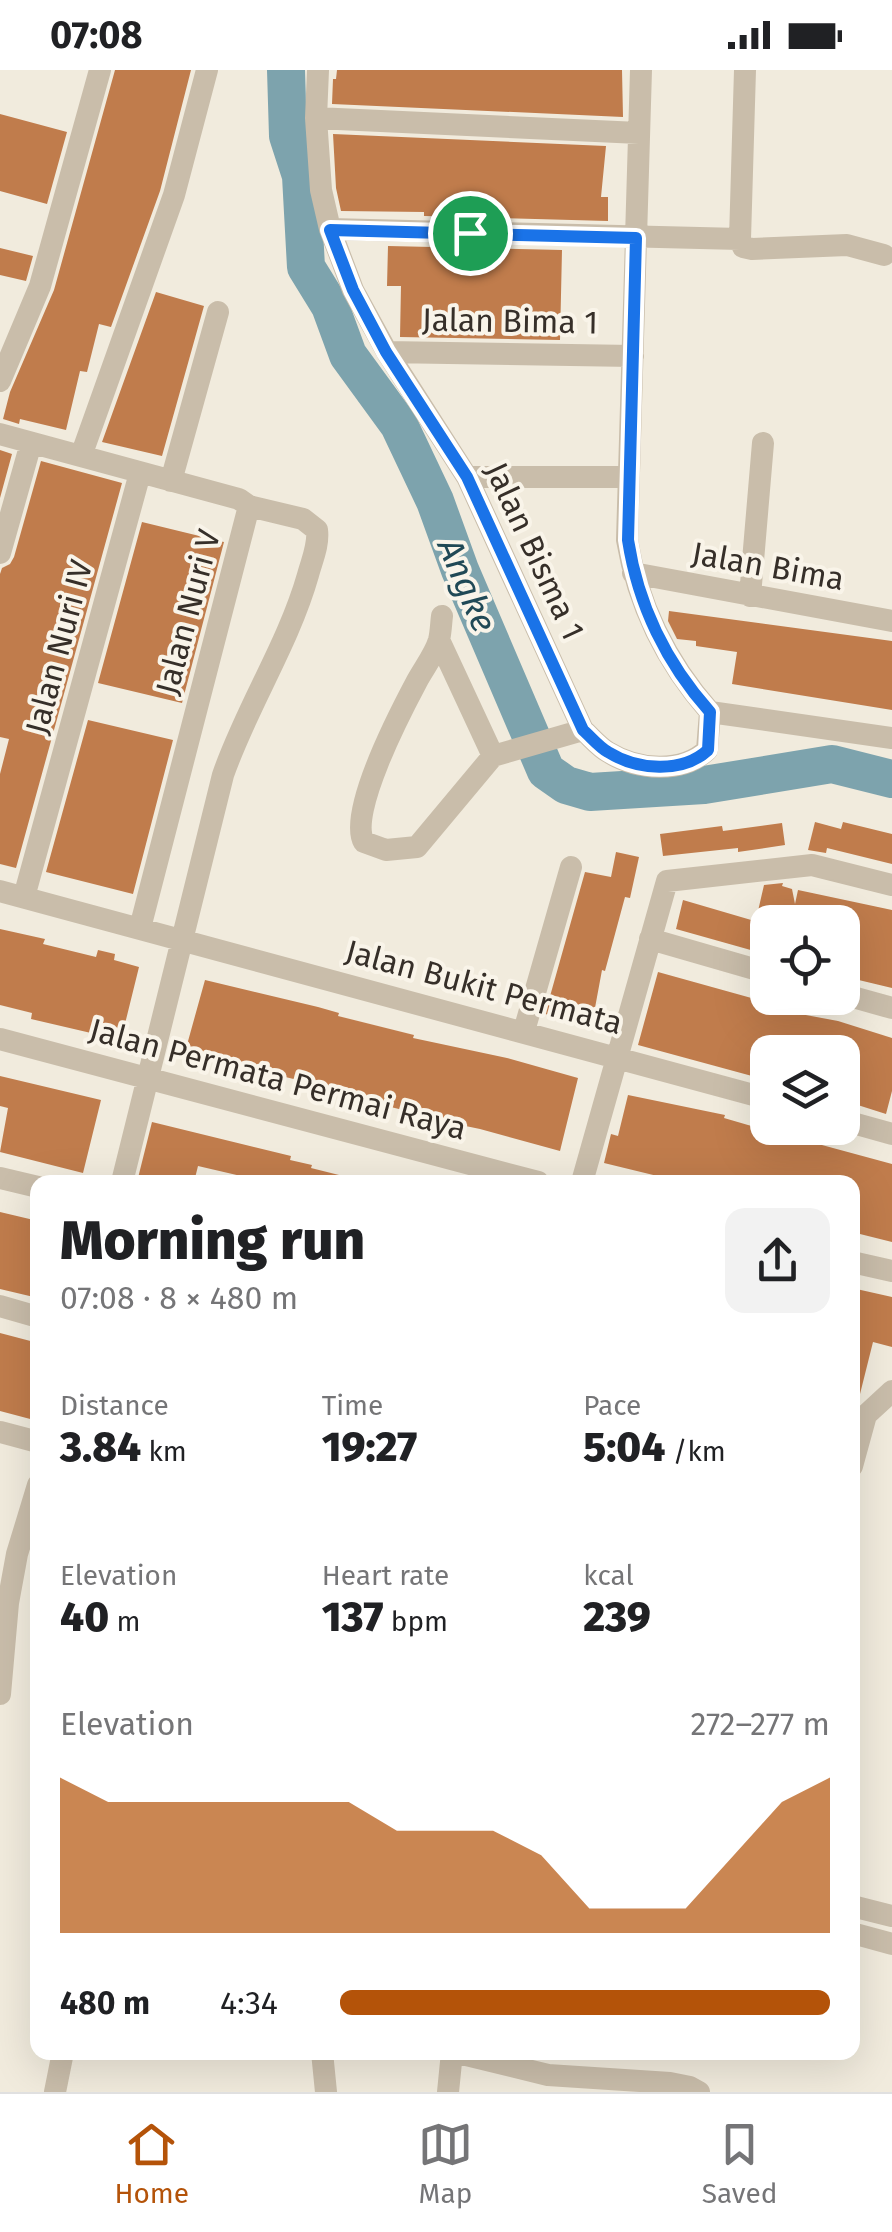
<!DOCTYPE html>
<meta charset="utf-8">
<style>
body{margin:0;font-family:"Fira Sans",sans-serif;background:#f2f2f2;color:#202124;height:100vh;display:flex;flex-direction:column;font-size:38px;white-space:nowrap}
*{box-sizing:border-box;margin:0}
p{font-size:32px;color:#757577}
.icon{flex:none;width:55px;height:55px;fill:none;stroke:currentColor;stroke-width:2;stroke-linecap:round;stroke-linejoin:round}
.map{position:relative;flex:1;overflow:hidden}
.side{position:absolute;left:30px;top:1105px;width:830px;height:885px;display:flex;flex-direction:column;background:#fff;border-radius:20px;box-shadow:0 10px 40px #0002}
.side>*{flex:none}
.tools{position:absolute;left:750px;top:835px;display:grid;gap:20px}
.tools a{display:grid;place-items:center;width:110px;height:110px;border-radius:20px;background:#fff;box-shadow:0 10px 40px #0002;font-size:50px}
.pin{position:absolute;display:grid;place-items:center;width:85px;height:85px;color:#fff;margin:-42px;border:5px solid #fff;border-radius:50%;box-shadow:0 2px 10px #0007}
.round{display:grid;place-items:center;flex:none;width:105px;height:105px;border-radius:20px;background:#f2f2f2}
.headline{display:flex;align-items:center;justify-content:space-between;height:170px;padding:0 30px}
h1{font-size:55px;font-weight:800;line-height:75px}
.figures{display:grid;grid-template-columns:repeat(3,1fr);gap:15px;height:170px;padding:10px 30px}
.figures div{display:grid;align-content:center}
.figures b{font-size:42px;font-weight:800}
.figures small{font-size:28px;font-weight:400}
.figures p{font-size:28px}
.chart{height:280px;padding:20px 30px}
.chart p{display:flex;justify-content:space-between}
.chart svg{width:100%;height:180px;margin-top:10px;fill:#b45309;opacity:.7}
ul{padding:0 30px;list-style:none;font-size:32px}
li{display:grid;grid-template-columns:160px 120px 1fr;align-items:center;height:75px}
li i{height:25px;border-radius:12px;background:#b45309}
.status{display:flex;justify-content:space-between;align-items:center;height:70px;padding:0 50px;background:#fff;direction:ltr}
.status svg{height:28px;fill:currentColor}
.menu{display:flex;justify-content:space-around;align-items:center;height:140px;border-top:2px solid #e0e0e0;background:#fff;font-size:28px;color:#757577}
.menu a{display:grid;justify-items:center;gap:5px}
.menu .selected{color:#b45309}
.map>svg:first-child{display:block}
.lines{fill:none;stroke-linecap:round;stroke-linejoin:round}
.river{stroke:#7da3ad;stroke-width:38}
.building{fill:#c07c4c}
.minor{stroke:#c9bdaa;stroke-width:22}
.route-casing{stroke:#fff;stroke-width:20}
.route{stroke:#1a73e8;stroke-width:12}
.labels{text-anchor:middle;dominant-baseline:central;stroke-width:8;stroke-linejoin:round;paint-order:stroke}
.street-label{font-size:32px;fill:#362f29;stroke:#f9f4e9}
.water-label{font-size:35px;font-style:italic;fill:#204956;stroke:#f9f4e9}
</style>
<div class="status"><b>07:08</b><svg viewBox="0 0 49 12"><path d="M0 12V9h3v3zM5 12V6h3v6zM10 12V3h3v9zM15 12V0h3v12zM26 1h20v11H26zM47 4h2v5h-2z"/></svg></div>
<div class="map">
<svg width="892" height="2022" viewBox="0 0 892 2022">
<rect width="100%" height="100%" fill="#f1ebdd"/>
<g class="lines">
<path class="river" d="M 286,0 L 288,66 L 301,106 L 306,197 L 330,236 L 348,285 L 399,355 L 435,431 L 460,500 L 546,701 L 566,715 L 590,722 L 704,715 L 832,694 L 892,709"/>
</g>
<path class="building" d="M 115,0 L 191,0 L 160,121 L 111,257 L 99,254 L 87,302 L 80,301 L 66,360 L 20,349 L 19,354 L 3,349 L 10,322 L 54,220 Z
M 337,0 L 622,0 L 623,47 L 332,34 L 333,9 L 336,9 Z
M 0,44 L 67,62 L 47,134 L 0,121 Z
M 333,64 L 606,76 L 601,127 L 608,127 L 608,151 L 500,148 L 500,136 L 465,135 L 465,147 L 424,146 L 424,142 L 341,141 L 336,118 Z
M 388,176 L 562,180 L 560,270 L 400,267 L 401,216 L 387,216 Z
M 0,178 L 33,186 L 26,211 L 0,205 Z
M 156,222 L 204,236 L 162,386 L 102,372 Z
M 0,380 L 12,384 L 0,428 Z
M 41,391 L 122,413 L 16,798 L 0,794 L 0,704 L 9,669 L 0,667 L 0,504 L 2,498 L 10,494 L 14,487 Z
M 142,452 L 224,472 L 182,633 L 98,613 Z
M 669,541 L 892,571 L 892,640 L 732,614 L 737,582 L 696,576 L 696,571 L 677,569 L 668,551 Z
M 88,650 L 173,670 L 133,824 L 46,802 Z
M 815,752 L 841,759 L 843,752 L 892,764 L 892,794 L 827,778 L 826,783 L 808,780 Z
M 782,753 L 785,775 L 738,782 L 738,778 L 663,786 L 660,764 L 722,756 L 723,761 Z
M 616,782 L 639,787 L 630,828 L 625,827 L 605,901 L 602,900 L 592,954 L 545,944 L 585,802 L 611,807 Z
M 783,813 L 782,816 L 792,819 L 795,834 L 798,820 L 892,840 L 892,918 L 842,906 L 842,852 L 806,852 L 758,841 L 764,815 Z
M 683,830 L 768,855 L 768,885 L 676,859 Z
M 0,859 L 45,869 L 43,874 L 96,887 L 98,880 L 115,884 L 114,890 L 139,897 L 121,970 L 31,949 L 32,943 L 0,935 Z
M 658,902 L 780,936 L 779,940 L 838,951 L 892,968 L 892,1021 L 886,1044 L 842,1030 L 842,982 L 773,968 L 763,1009 L 638,975 Z
M 205,910 L 318,937 L 339,943 L 338,946 L 414,965 L 413,968 L 507,988 L 578,1008 L 560,1081 L 480,1059 L 403,1043 L 403,1040 L 325,1021 L 326,1017 L 185,982 Z
M 0,1006 L 101,1030 L 83,1103 L 0,1082 L 8,1038 L 0,1036 Z
M 628,1025 L 725,1045 L 724,1048 L 748,1055 L 892,1094 L 892,1172 L 852,1162 L 852,1112 L 682,1112 L 604,1093 L 611,1064 L 618,1066 Z
M 152,1052 L 291,1086 L 290,1090 L 312,1095 L 311,1098 L 343,1106 L 342,1112 L 267,1112 L 198,1096 L 194,1112 L 137,1112 Z
M 0,1142 L 38,1151 L 38,1228 L 0,1219 Z
M 852,1218 L 892,1227 L 892,1277 L 873,1272 L 859,1328 L 852,1327 Z
M 0,1263 L 38,1273 L 38,1337 L 34,1350 L 0,1341 Z"/>
<g class="lines">
<path class="minor" d="M 318,0 L 316,48 L 321,120 L 330,159 L 353,220 L 387,282 L 467,407 L 583,660 C 591,667 599,677 608,682 C 637,700 682,704 707,680 L 710,642
M 641,0 L 627,470 C 638,535 667,593 710,642
M 316,48 L 639,63
M 330,159 L 740,169 L 745,0
M 740,169 L 743,177 L 752,179 L 847,175 L 884,185
M 387,282 L 633,286
M 0,311 L 40,216 L 100,0
M 0,364 L 239,429 L 249,436 L 140,858
M 81,386 L 174,125 L 207,0
M 467,407 L 629,407
M 171,411 L 218,242
M 0,483 L 31,373
M 633,503 L 892,551
M 750,526 L 763,373
M 442,546 C 441,553 441,562 439,570 C 435,584 424,598 417,611 C 401,641 347,744 364,772 L 386,780 L 417,777 L 493,686 L 583,660
M 439,570 L 493,686
M 710,642 L 892,668
M 0,821 L 768,1029
M 24,827 L 140,403
M 650,869 L 768,903
M 842,924 L 892,938
M 524,961 L 571,797
M 0,969 L 538,1112
M 842,1050 L 892,1064
M 0,1108 L 38,1117
M 122,1112 L 223,705 C 247,636 288,575 308,505 C 312,490 319,475 317,460 L 303,449 L 249,436
M 582,1112 L 667,811 L 812,795 L 892,815
M 852,1192 L 892,1201
M 0,1236 L 38,1247
M 0,1362 L 38,1372
M 852,1396 L 866,1345 L 892,1321
M 0,1624 L 8,1533 L 17,1484 L 38,1415
M 852,1836 L 892,1846
M 852,1863 L 892,1874
M 322,1982 L 326,2022
M 454,1982 L 548,2005 L 670,2013 L 690,2017 L 699,2022
M 55,2022 L 63,1982
M 448,2022 L 452,1982"/>
</g>
<g class="lines">
<defs>
<path id="route" d="M 330,160 L 636,168 L 628,470 C 638,535 667,594 710,642 L 708,680 C 682,704 637,700 608,682 C 599,677 591,667 583,660 L 467,407 L 386,282 L 353,220 Z"/>
</defs>
<use href="#route" class="route-casing"/>
<use href="#route" class="route"/>
</g>
<g class="labels">
<g class="street-label">
<text transform="translate(510 251) rotate(1)">Jalan Bima 1</text>
<text transform="translate(535 481) rotate(65)">Jalan Bisma 1</text>
<text transform="translate(768 496) rotate(10)">Jalan Bima</text>
<text transform="translate(188 542) rotate(-75)">Jalan Nuri V</text>
<text transform="translate(59 577) rotate(-75)">Jalan Nuri IV</text>
<text transform="translate(484 917) rotate(15)">Jalan Bukit Permata</text>
<text transform="translate(278 1009) rotate(15)">Jalan Permata Permai Raya</text>
</g>
<g class="water-label">
<text transform="translate(467 515) rotate(67)">Angke</text>
</g>
</g>
</svg>
<div class="tools">
<a><svg class="icon" aria-label="locate" viewBox="0 0 24 24"><circle cx="12" cy="12" r="6"/><path d="M12 2v4M12 18v4M2 12h4M18 12h4"/></svg></a>
<a><svg class="icon" aria-label="layers" viewBox="0 0 24 24"><path d="M12 4l9 5-9 5-9-5zM3 14l9 5 9-5"/></svg></a>
</div>
<div class="pin" style="left:470px;top:163px;background:#1e9e55"><svg class="icon" aria-label="arrive" viewBox="0 0 24 24"><path d="M6 21V4h12l-3 4 3 4H6"/></svg></div>
<section class="side">
<div class="headline"><div><h1>Morning run</h1><p>07:08 · 8 × 480 m</p></div><a class="round"><svg class="icon" aria-label="share" viewBox="0 0 24 24"><path d="M12 15V3M7 8l5-5 5 5M5 13v7h14v-7"/></svg></a></div>
<div class="figures">
<div><p>Distance</p><b>3.84<small> km</small></b></div>
<div><p>Time</p><b>19:27</b></div>
<div><p>Pace</p><b>5:04<small> /km</small></b></div>
</div>
<div class="figures">
<div><p>Elevation</p><b>40<small> m</small></b></div>
<div><p>Heart rate</p><b>137<small> bpm</small></b></div>
<div><p>kcal</p><b>239</b></div>
</div>
<div class="chart"><p><span>Elevation</span>272–277 m</p>
<svg viewBox="0 0 160 44" preserveAspectRatio="none"><path d="M0 44V6L10 12L20 12L30 12L40 12L50 12L60 12L70 19L80 19L90 19L100 25L110 38L120 38L130 38L140 25L150 12L160 6V44z"/></svg>
</div>
<ul>
<li><b>480 m</b>4:34<i style="width:100%"></i></li>
</ul>
</section>
</div>
<nav class="menu">
<a class="selected"><svg class="icon" aria-label="home" viewBox="0 0 24 24"><path d="M3 11l9-7 9 7M6 9v11h12V9"/></svg>Home</a>
<a><svg class="icon" aria-label="map" viewBox="0 0 24 24"><path d="M3 6l6-2 6 2 6-2v14l-6 2-6-2-6 2zM9 4v14M15 6v14"/></svg>Map</a>
<a><svg class="icon" aria-label="saved" viewBox="0 0 24 24"><path d="M7 4h10v16l-5-4-5 4z"/></svg>Saved</a>
</nav>
